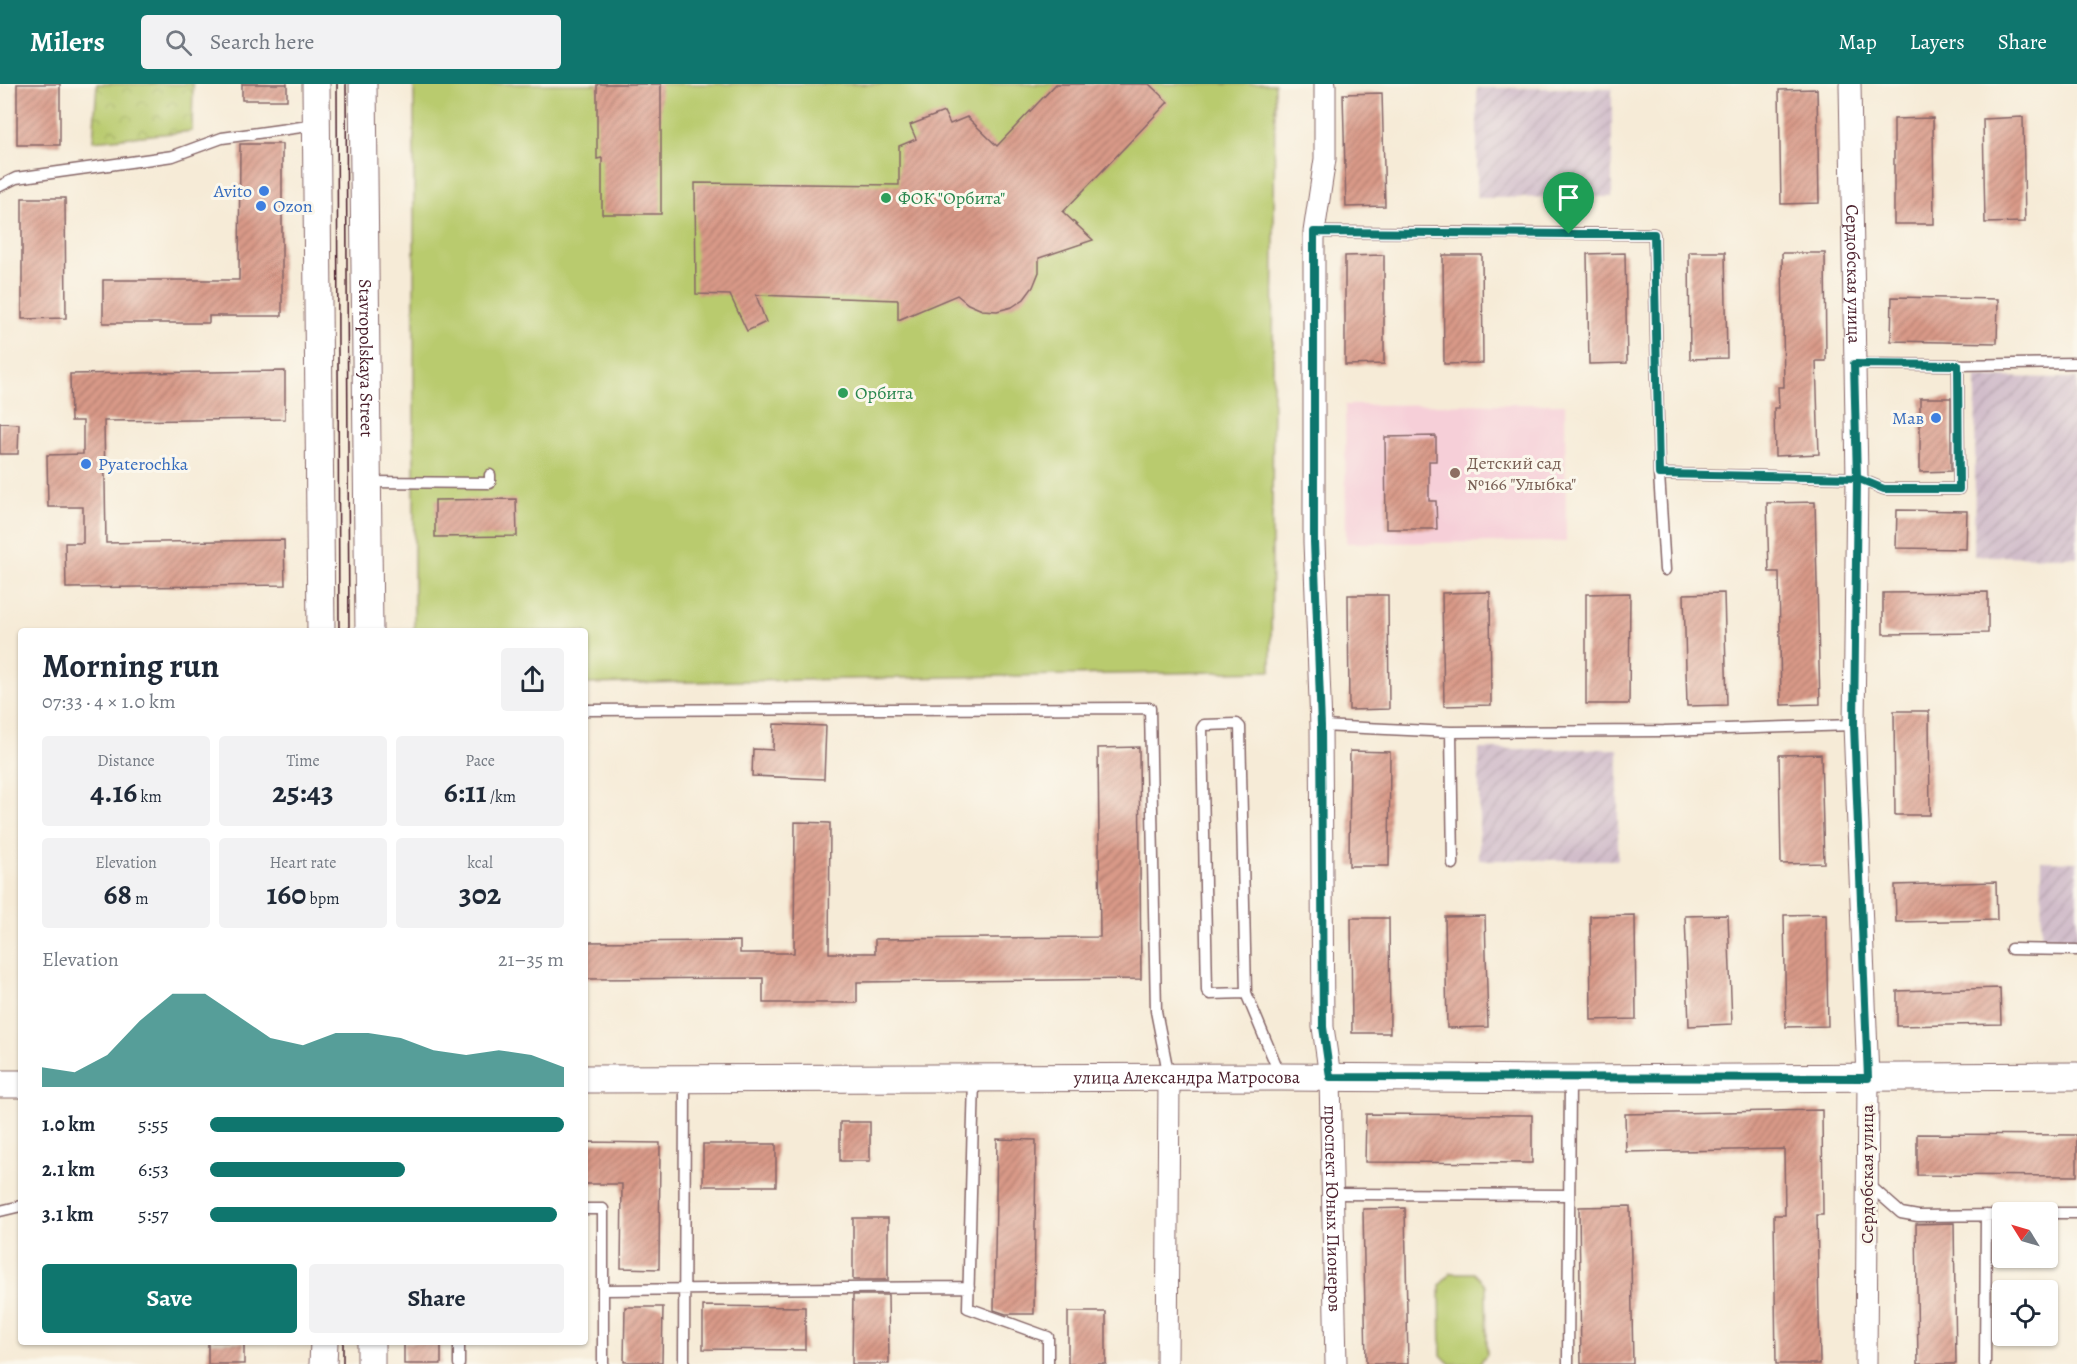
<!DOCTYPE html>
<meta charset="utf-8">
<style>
body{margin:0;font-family:Alegreya,serif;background:#f2f2f3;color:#1f2937;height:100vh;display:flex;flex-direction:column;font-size:22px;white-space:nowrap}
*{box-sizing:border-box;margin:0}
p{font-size:20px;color:#747a83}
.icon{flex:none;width:33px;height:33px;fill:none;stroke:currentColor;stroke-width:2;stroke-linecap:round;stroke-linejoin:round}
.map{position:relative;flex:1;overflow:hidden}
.side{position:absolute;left:18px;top:544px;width:570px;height:717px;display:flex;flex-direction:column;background:#fff;border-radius:6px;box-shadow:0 2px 4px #0004}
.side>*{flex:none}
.needle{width:39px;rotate:307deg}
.fabs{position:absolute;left:1992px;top:1118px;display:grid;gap:12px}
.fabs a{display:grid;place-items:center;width:66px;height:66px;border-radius:6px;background:#fff;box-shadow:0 2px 4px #0004;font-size:30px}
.pin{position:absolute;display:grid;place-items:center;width:51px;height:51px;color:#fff;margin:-62px -26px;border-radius:50% 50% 50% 0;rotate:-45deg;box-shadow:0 0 6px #0007}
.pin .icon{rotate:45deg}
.round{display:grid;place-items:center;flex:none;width:63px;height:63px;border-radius:6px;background:#f2f2f3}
.summary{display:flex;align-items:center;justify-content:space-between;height:102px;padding:0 24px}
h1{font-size:33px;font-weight:700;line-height:45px}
.stats{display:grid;grid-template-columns:repeat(3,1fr);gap:9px;height:102px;padding:6px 24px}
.stats div{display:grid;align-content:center;border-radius:6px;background:#f2f2f3;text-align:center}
.stats b{font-size:30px;font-weight:700}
.stats small{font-size:16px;font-weight:400}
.stats p{font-size:16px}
.chart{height:168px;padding:12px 24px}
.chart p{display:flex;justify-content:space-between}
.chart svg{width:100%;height:108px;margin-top:6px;fill:#0f766e;opacity:.7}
.action{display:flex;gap:12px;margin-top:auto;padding:12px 24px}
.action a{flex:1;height:69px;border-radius:6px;background:#0f766e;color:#fff;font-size:24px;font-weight:700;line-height:69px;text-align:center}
.action a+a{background:#f2f2f3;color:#1f2937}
ul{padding:0 24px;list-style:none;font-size:20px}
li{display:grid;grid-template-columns:96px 72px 1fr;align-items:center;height:45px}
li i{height:15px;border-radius:8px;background:#0f766e}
header{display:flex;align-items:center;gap:36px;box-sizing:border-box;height:84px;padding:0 30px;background:#0f766e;color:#fff}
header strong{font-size:28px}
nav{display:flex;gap:33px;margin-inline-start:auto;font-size:21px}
.search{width:420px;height:54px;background:#f2f2f3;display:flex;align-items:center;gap:15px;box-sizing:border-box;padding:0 21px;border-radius:6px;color:#747a83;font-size:22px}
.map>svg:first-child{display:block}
.built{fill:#f6cfd8}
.industrial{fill:url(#industrial-furrows)}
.park{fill:url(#park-crowns);stroke:#82754c;stroke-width:1.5}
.garden{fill:#b9cb6e;stroke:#82754c;stroke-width:1.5}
.building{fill:url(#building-hatch)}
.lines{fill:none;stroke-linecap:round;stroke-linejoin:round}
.service-casing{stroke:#866667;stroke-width:13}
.minor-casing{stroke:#866667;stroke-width:23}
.tertiary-casing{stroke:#866667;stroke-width:29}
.service{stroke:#fff;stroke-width:10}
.minor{stroke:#fff;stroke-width:21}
.tertiary{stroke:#fff;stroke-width:27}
.tram{stroke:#4a1f2b;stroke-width:1.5}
.route-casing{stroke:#fff;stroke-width:12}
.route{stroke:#0f766e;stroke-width:8}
.shop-dot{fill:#3f7fe0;stroke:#fbf7ec;stroke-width:2}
.leisure-dot{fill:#2e9e5b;stroke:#fbf7ec;stroke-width:2}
.education-dot{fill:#8d6e63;stroke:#fbf7ec;stroke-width:2}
.labels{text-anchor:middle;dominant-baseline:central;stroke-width:6;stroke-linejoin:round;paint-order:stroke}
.shop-label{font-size:18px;fill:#366cbe;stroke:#fbf7ec;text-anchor:end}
.leisure-label{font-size:18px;fill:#27864d;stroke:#fbf7ec;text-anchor:start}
.street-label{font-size:18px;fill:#4a1f2b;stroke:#fbf7ec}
.education-label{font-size:18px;fill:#785e54;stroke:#fbf7ec;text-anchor:start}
</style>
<header>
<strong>Milers</strong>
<div class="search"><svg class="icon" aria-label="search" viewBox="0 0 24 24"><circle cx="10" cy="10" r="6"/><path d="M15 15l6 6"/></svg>Search here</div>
<nav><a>Map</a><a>Layers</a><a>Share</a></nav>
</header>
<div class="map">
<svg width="2077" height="1280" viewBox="0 0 2077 1280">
<defs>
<pattern id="industrial-furrows" width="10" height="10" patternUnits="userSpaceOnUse" patternTransform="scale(1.5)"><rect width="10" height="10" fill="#d1bdca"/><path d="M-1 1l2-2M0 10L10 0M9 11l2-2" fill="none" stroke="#b5a2ae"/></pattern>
<pattern id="park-crowns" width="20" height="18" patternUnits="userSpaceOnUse" patternTransform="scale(1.5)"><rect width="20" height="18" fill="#b9cb6e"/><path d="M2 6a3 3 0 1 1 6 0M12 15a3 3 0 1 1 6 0" fill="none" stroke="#a1ae5f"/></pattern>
<pattern id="building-hatch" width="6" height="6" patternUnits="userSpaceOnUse" patternTransform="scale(1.5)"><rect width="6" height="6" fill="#d99a88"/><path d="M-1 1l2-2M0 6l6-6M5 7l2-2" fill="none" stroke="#b27d6f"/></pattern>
</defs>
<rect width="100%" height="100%" fill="#fbf7ec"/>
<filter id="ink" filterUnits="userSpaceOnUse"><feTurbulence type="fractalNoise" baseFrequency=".0167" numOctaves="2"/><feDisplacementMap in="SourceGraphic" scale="12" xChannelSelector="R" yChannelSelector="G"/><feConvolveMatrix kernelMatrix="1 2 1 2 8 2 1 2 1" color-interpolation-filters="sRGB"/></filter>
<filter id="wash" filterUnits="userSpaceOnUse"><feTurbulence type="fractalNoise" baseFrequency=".008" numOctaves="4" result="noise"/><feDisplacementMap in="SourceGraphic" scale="24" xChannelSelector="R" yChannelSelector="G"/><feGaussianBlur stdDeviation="1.35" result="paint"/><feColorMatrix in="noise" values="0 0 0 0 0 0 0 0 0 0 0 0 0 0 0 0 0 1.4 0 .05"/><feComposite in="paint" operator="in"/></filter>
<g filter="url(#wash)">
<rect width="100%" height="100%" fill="#f6ebd7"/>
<path class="built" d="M 1565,320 L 1566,458 L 1346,459 L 1345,321 Z"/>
<path class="industrial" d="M 1477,4 L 1612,4 L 1612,113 L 1477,114 Z
M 1976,293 L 2077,294 L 2077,473 L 1974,472 Z
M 1479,665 L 1618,665 L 1618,776 L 1479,776 Z
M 2042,777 L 2077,778 L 2077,859 L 2041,858 Z"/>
<path class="park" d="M 97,0 L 193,0 L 192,47 L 93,57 Z"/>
<path class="garden" d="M 414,0 L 1275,0 L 1271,587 L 585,600 L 585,548 L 414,547 Z
M 1451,1189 L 1474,1189 L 1486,1201 L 1487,1270 L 1479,1280 L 1450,1280 L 1441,1271 L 1440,1201 Z"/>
<g id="blocks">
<path class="building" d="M 17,0 L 60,0 L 60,61 L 17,61 Z
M 242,0 L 287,0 L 287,16 L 242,16 Z
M 597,0 L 661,0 L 661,130 L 602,130 L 602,74 L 597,75 Z
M 1056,0 L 1149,0 L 1168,18 L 1063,128 L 1093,156 L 1039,174 L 1039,188 L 1033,203 L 1024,215 L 1012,223 L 997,227 L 982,226 L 968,220 L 957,211 L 898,236 L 898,216 L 756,211 L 766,238 L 747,247 L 730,211 L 696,210 L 695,99 L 899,101 L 899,62 L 916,55 L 910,41 L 944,28 L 950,40 L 967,33 L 997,62 Z
M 1817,5 L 1819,119 L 1781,120 L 1779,6 Z
M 1382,9 L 1385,122 L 1346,123 L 1343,10 Z
M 2023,33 L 2025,138 L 1985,139 L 1983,35 Z
M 1933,34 L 1934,140 L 1894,140 L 1894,35 Z
M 240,60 L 282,60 L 282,232 L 209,232 L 209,239 L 103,239 L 103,196 L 239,196 Z
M 22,114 L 65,114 L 66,234 L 22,235 Z
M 1689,168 L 1725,168 L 1727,274 L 1690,275 Z
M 1625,169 L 1627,279 L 1589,280 L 1587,170 Z
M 1782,169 L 1825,169 L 1826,277 L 1816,277 L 1819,370 L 1775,372 L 1774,324 L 1779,324 L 1778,303 L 1784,303 Z
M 1384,171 L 1384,280 L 1345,281 L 1345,172 Z
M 1443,171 L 1482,171 L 1483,279 L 1444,280 Z
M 1892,213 L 1998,215 L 1997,259 L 1891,257 Z
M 285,287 L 285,335 L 104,337 L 106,459 L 284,456 L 285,501 L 66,504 L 65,459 L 83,459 L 83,423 L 48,423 L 47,371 L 83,370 L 83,337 L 71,337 L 70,290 Z
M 1920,314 L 1951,314 L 1951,387 L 1920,388 Z
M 0,339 L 19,340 L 18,370 L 0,370 Z
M 1436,352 L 1436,377 L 1429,377 L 1429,417 L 1436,417 L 1437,445 L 1386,445 L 1385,353 Z
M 516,415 L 517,452 L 435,453 L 435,416 Z
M 1815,418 L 1820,620 L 1781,621 L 1779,488 L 1769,488 L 1767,419 Z
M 1897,426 L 1967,427 L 1966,465 L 1896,464 Z
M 1490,508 L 1491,621 L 1444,622 L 1442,509 Z
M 1988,508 L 1988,549 L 1883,550 L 1883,509 Z
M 1630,509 L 1629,620 L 1586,620 L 1586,510 Z
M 1724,509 L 1727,621 L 1687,622 L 1684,510 Z
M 1348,511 L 1388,511 L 1389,625 L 1349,626 Z
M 1894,627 L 1929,627 L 1930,731 L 1895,731 Z
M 774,640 L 826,642 L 824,695 L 752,692 L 753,665 L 773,666 Z
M 1139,663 L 1141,895 L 857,898 L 857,919 L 763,919 L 763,894 L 585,895 L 585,858 L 740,857 L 740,869 L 794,869 L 795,738 L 830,739 L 829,869 L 875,869 L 875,855 L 1100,853 L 1098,664 Z
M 1350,667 L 1390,668 L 1389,782 L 1349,782 Z
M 1821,670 L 1824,779 L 1781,780 L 1779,671 Z
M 1996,798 L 1997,836 L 1896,838 L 1895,801 Z
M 1826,830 L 1828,942 L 1786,943 L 1784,831 Z
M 1635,831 L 1636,935 L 1591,936 L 1590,832 Z
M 1728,831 L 1732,940 L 1689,942 L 1685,832 Z
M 1485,832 L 1488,943 L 1447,944 L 1445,833 Z
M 1351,834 L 1389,834 L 1390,949 L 1352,949 Z
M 2000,904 L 2001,940 L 1897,942 L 1897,907 Z
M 1822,1026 L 1823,1131 L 1817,1131 L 1820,1280 L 1776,1280 L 1774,1131 L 1785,1131 L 1784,1065 L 1626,1068 L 1625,1030 Z
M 1366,1030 L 1532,1031 L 1532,1079 L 1365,1078 Z
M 840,1038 L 870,1038 L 870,1077 L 840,1077 Z
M 1917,1050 L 2077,1051 L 2077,1092 L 1917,1091 Z
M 997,1055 L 1036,1056 L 1034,1230 L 1006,1230 L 994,1226 Z
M 585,1058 L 660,1059 L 659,1185 L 621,1184 L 622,1100 L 585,1100 Z
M 703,1060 L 776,1060 L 776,1102 L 703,1102 Z
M 1630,1122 L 1633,1280 L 1581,1280 L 1579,1123 Z
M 1405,1124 L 1408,1280 L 1366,1280 L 1363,1125 Z
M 853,1134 L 888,1134 L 888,1196 L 853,1196 Z
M 1954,1139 L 1956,1280 L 1918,1280 L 1916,1140 Z
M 853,1211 L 888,1211 L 889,1280 L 852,1280 Z
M 703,1222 L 805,1223 L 805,1266 L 703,1265 Z
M 625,1223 L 663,1223 L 662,1278 L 624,1278 Z
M 1068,1228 L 1106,1228 L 1106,1280 L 1068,1280 Z
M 208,1258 L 244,1258 L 244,1280 L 208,1280 Z
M 404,1258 L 441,1258 L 441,1280 L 404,1280 Z"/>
</g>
</g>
<g filter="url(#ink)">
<use href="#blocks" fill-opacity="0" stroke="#866667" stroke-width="1.5"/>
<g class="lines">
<defs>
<path id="service" d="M 0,102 L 16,94 L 173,72 L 222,54 L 316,41
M 1314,148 L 1654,150 L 1659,390 L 1857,394 L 1884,405 L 1959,405 L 1958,281 L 2077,279
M 1854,280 L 1958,281
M 1659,390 L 1665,486
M 368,398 L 490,399 L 490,391
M 585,626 L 1150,624 L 1156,927 L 1169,993
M 1321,642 L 1451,648 L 1664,647 L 1854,641
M 1451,648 L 1453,780
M 2011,865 L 2077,866
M 1246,909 L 1210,910 L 1207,907 L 1202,644 L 1204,641 L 1237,640 L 1240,643 L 1246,909 L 1281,993
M 974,995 L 968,1224 L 1048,1253 L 1048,1280
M 1867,1099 L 1901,1129 L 1918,1132 L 2002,1131
M 1332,1110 L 1569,1111
M 585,1125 L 603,1125 L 603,1280
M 0,1127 L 21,1122
M 2048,1129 L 2077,1129
M 603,1206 L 969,1203
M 459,1280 L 459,1258
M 684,1280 L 685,995
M 1568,1280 L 1570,995
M 1985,1280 L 1986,1131"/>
<g id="minor">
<path id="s1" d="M 1325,0 L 1325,75 L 1314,148 L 1314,458 L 1321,642 L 1323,943 L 1330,993 L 1336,1280"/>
<path id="s2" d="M 1850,0 L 1857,394 L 1854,641 L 1868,994 L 1866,1280"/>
<path d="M 1167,1280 L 1169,994"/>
</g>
<g id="tertiary">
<path d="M 316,0 L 321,548"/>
<path id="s3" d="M 363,0 L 369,548"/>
<path id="s4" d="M 585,995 L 1281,993 L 1570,995 L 2077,992"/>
<path d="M 0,1000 L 21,1000"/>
<path d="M 323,1280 L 324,1258"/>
<path d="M 371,1280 L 371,1258"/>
</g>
</defs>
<use href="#service" class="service-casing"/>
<use href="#minor" class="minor-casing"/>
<use href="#tertiary" class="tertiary-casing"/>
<use href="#service" class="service"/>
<use href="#minor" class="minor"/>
<use href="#tertiary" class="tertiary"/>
<path class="tram" d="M 337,0 L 339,548
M 346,0 L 349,548
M 343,1258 L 343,1280"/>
</g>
</g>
<g class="lines" filter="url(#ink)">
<defs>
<path id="route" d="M 1569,150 L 1314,148 L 1314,458 L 1321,642 L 1323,943 L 1330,993 L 1868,994 L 1854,641 L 1857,394 L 1854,280 L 1958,281 L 1959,405 L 1884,405 L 1857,394 L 1659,390 L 1654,150 L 1569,150"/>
</defs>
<use href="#route" class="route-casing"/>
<use href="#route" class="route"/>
</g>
<g class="shop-dot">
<circle cx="264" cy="107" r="6"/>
<circle cx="261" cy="122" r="6"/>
<circle cx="1936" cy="334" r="6"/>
<circle cx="86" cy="380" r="6"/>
</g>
<g class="leisure-dot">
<circle cx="886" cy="114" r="6"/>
<circle cx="843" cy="309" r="6"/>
</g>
<circle class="education-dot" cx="1455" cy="389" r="6"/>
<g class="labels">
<g class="shop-label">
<text x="252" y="107">Avito</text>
<text x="273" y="122" text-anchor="start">Ozon</text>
<text x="1924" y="334">Мав</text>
<text x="98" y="380" text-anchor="start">Pyaterochka</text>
</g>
<g class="leisure-label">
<text x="898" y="114">ФОК "Орбита"</text>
<text x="855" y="309">Орбита</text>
</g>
<g class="street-label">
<text stroke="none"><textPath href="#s2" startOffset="190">Сердобская улица</textPath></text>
<text stroke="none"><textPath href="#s3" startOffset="274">Stavropolskaya Street</textPath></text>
<text stroke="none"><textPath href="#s4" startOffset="602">улица Александра Матросова</textPath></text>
<text transform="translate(1867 1090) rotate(-90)">Сердобская улица</text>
<text stroke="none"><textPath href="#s1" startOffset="1126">проспект Юных Пионеров</textPath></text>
</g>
<g class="education-label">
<text x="1467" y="379">Детский сад<tspan x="1467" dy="21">№166 "Улыбка"</tspan></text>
</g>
</g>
</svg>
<div class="fabs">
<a><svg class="needle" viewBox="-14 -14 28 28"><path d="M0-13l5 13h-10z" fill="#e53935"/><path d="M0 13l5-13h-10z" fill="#747a83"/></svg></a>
<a><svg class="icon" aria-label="locate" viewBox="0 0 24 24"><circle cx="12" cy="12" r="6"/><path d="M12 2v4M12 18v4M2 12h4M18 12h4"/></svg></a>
</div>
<div class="pin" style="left:1569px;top:150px;background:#1e9e55"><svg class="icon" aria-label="arrive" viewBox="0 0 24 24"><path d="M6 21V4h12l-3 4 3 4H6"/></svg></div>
<section class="side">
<div class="summary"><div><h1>Morning run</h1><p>07:33 · 4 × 1.0 km</p></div><a class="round"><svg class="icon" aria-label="share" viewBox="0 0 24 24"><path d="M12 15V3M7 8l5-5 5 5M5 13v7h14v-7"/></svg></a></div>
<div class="stats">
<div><p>Distance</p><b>4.16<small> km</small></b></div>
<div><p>Time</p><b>25:43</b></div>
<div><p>Pace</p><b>6:11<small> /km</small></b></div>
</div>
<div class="stats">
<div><p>Elevation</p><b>68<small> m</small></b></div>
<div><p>Heart rate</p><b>160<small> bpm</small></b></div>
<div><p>kcal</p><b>302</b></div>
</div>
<div class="chart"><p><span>Elevation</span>21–35 m</p>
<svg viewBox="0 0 160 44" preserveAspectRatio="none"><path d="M0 44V36L10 38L20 31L30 17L40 6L50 6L60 15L70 24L80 27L90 22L100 22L110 24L120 29L130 31L140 29L150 31L160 36V44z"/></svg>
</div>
<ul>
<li><b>1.0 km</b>5:55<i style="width:100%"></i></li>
<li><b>2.1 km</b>6:53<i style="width:55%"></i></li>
<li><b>3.1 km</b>5:57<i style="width:98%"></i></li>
</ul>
<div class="action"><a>Save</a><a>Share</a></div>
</section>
</div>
